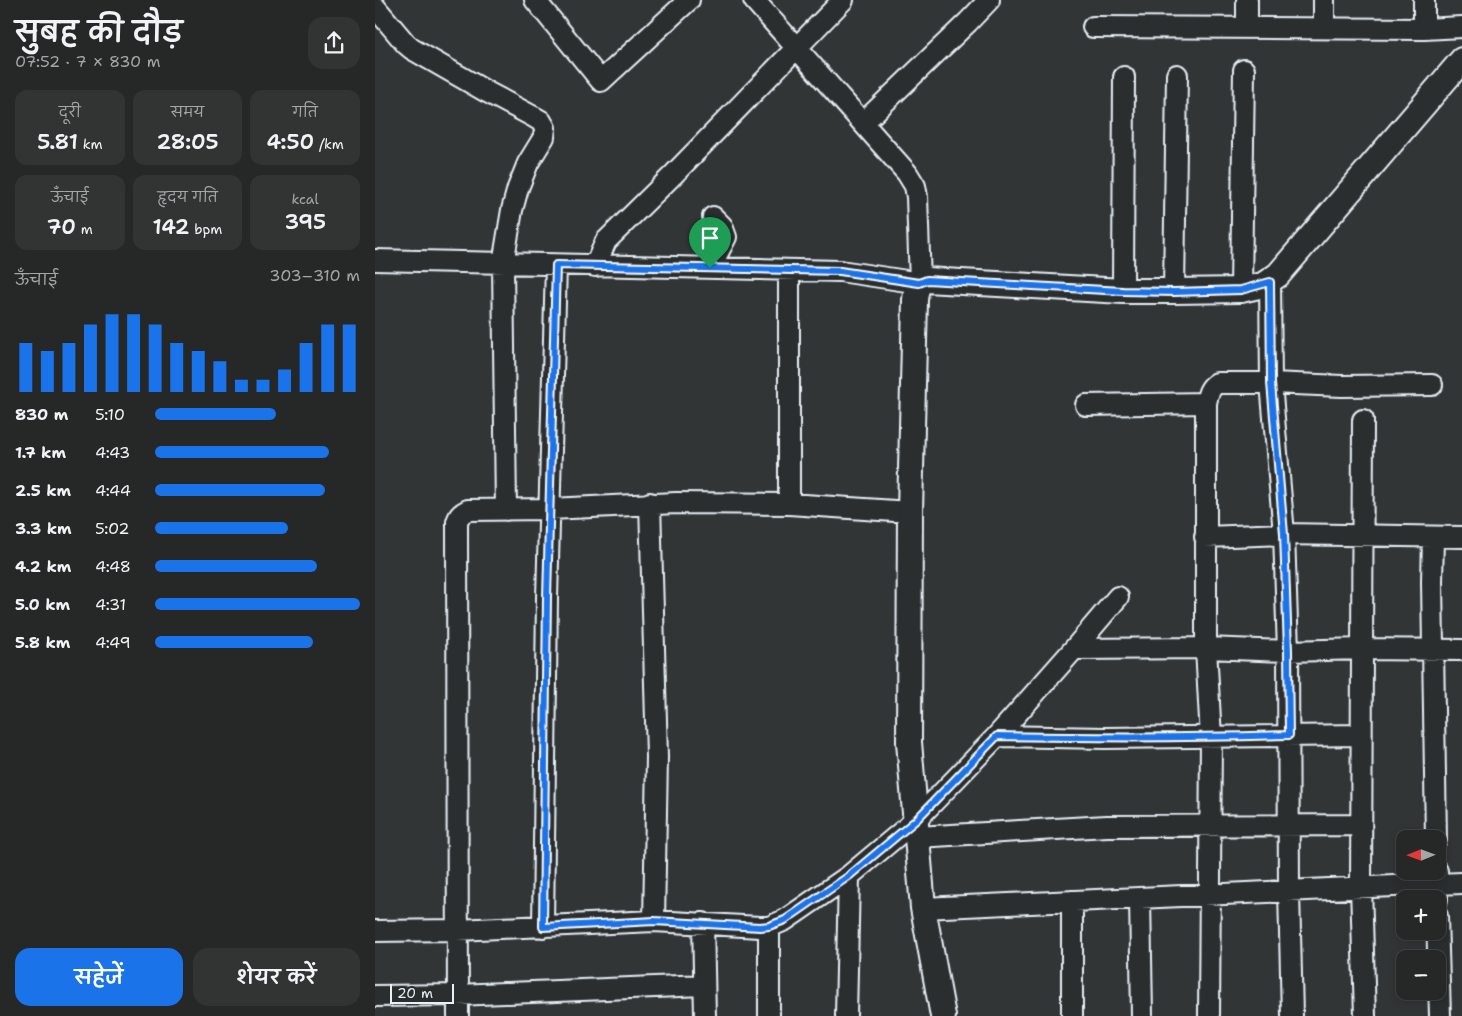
<!DOCTYPE html>
<html lang="hi">
<meta charset="utf-8">
<style>
body{margin:0;font-family:"Shantell Sans","Playpen Sans Deva",sans-serif;background:#323434;color:#f1f3f6;height:100vh;display:flex;flex-direction:column;font-size:19px;white-space:nowrap}
*{box-sizing:border-box;margin:0}
p{font-size:16px;color:#a4a6a8}
.icon{flex:none;width:28px;height:28px;fill:none;stroke:currentColor;stroke-width:2;stroke-linecap:round;stroke-linejoin:round}
.map{position:relative;flex:1;overflow:hidden}
.details{display:flex;flex-direction:column;background:#262828;width:375px}
.details>*{flex:none}
.needle{width:32px;rotate:269deg}
.fabs{position:absolute;left:1021px;top:830px;display:grid;gap:10px}
.fabs a{display:grid;place-items:center;width:50px;height:50px;border-radius:10px;background:#262828;box-shadow:0 2px 8px #0003,0 0 0 1px #424445;font-size:25px}
.scale{position:absolute;left:15px;bottom:12px;width:64px;box-sizing:border-box;padding-left:5px;border:2px solid #e8f1f8;border-top:0;font-size:14px;line-height:18px;white-space:nowrap;color:#e8f1f8;-webkit-text-stroke:4px #2a2d2e;paint-order:stroke}
.pin{position:absolute;display:grid;place-items:center;width:42px;height:42px;color:#fff;margin:-51px -21px;border-radius:50% 50% 50% 0;rotate:-45deg;box-shadow:0 0 5px #0007}
.pin .icon{rotate:45deg}
.round{display:grid;place-items:center;flex:none;width:52px;height:52px;border-radius:15px;background:#323434}
.head{display:flex;align-items:center;justify-content:space-between;height:85px;padding:0 15px}
h1{font-size:28px;font-weight:600;line-height:38px}
.stats{display:grid;grid-template-columns:repeat(3,1fr);gap:8px;height:85px;padding:5px 15px}
.stats div{display:grid;align-content:center;border-radius:12px;background:#323434;text-align:center}
.stats b{font-size:21px;font-weight:600}
.stats small{font-size:14px;font-weight:400}
.stats p{font-size:14px}
.chart{height:140px;padding:10px 15px}
.chart p{display:flex;justify-content:space-between}
.chart svg{width:100%;height:90px;margin-top:5px;stroke:#1a73e8;stroke-width:6}
.action{display:flex;gap:10px;margin-top:auto;padding:10px 15px}
.action a{flex:1;height:58px;border-radius:15px;background:#1a73e8;color:#fff;font-size:20px;font-weight:600;line-height:58px;text-align:center}
.action a+a{background:#323434;color:#f1f3f6}
ul{padding:0 15px;list-style:none;font-size:16px}
li{display:grid;grid-template-columns:80px 60px 1fr;align-items:center;height:38px}
li i{height:12px;border-radius:6px;background:#1a73e8}
main{display:flex;flex:1;min-height:0}
.map>svg:first-child{display:block}
.lines{fill:none;stroke-linecap:round;stroke-linejoin:round}
.minor-casing{stroke:#e8f1f8;stroke-width:24}
.tertiary-casing{stroke:#e8f1f8;stroke-width:28}
.minor{stroke:#2a2d2e;stroke-width:20}
.tertiary{stroke:#2a2d2e;stroke-width:24}
.route-casing{stroke:#fff;stroke-width:10}
.route{stroke:#1a73e8;stroke-width:6}
</style>
<main>
<section class="details">
<div class="head"><div><h1>सुबह की दौड़</h1><p>07:52 · 7 × 830 m</p></div><a class="round"><svg class="icon" aria-label="share" viewBox="0 0 24 24"><path d="M12 15V3M7 8l5-5 5 5M5 13v7h14v-7"/></svg></a></div>
<div class="stats">
<div><p>दूरी</p><b>5.81<small> km</small></b></div>
<div><p>समय</p><b>28:05</b></div>
<div><p>गति</p><b>4:50<small> /km</small></b></div>
</div>
<div class="stats">
<div><p>ऊँचाई</p><b>70<small> m</small></b></div>
<div><p>हृदय गति</p><b>142<small> bpm</small></b></div>
<div><p>kcal</p><b>395</b></div>
</div>
<div class="chart"><p><span>ऊँचाई</span>303–310 m</p>
<svg viewBox="0 0 160 44" preserveAspectRatio="none"><path d="M5 44V20M15 44V24M25 44V20M35 44V11M45 44V6M55 44V6M65 44V11M75 44V20M85 44V24M95 44V29M105 44V38M115 44V38M125 44V33M135 44V20M145 44V11M155 44V11"/></svg>
</div>
<ul>
<li><b>830 m</b>5:10<i style="width:59%"></i></li>
<li><b>1.7 km</b>4:43<i style="width:85%"></i></li>
<li><b>2.5 km</b>4:44<i style="width:83%"></i></li>
<li><b>3.3 km</b>5:02<i style="width:65%"></i></li>
<li><b>4.2 km</b>4:48<i style="width:79%"></i></li>
<li><b>5.0 km</b>4:31<i style="width:100%"></i></li>
<li><b>5.8 km</b>4:49<i style="width:77%"></i></li>
</ul>
<div class="action"><a>सहेजें</a><a>शेयर करें</a></div>
</section>
<div class="map">
<svg width="1087" height="1016" viewBox="0 0 1087 1016">
<rect width="100%" height="100%" fill="#323536"/>
<filter id="ink" filterUnits="userSpaceOnUse"><feTurbulence type="fractalNoise" baseFrequency=".02" numOctaves="2"/><feDisplacementMap in="SourceGraphic" scale="10" xChannelSelector="R" yChannelSelector="G"/><feConvolveMatrix kernelMatrix="1 2 1 2 8 2 1 2 1" color-interpolation-filters="sRGB"/></filter>
<g filter="url(#ink)">
<g class="lines">
<defs>
<path id="minor" d="M 160,0 L 226,81 L 314,0
M 1049,0 L 1049,29
M 0,7 L 31,44 L 37,49 L 112,92 L 159,117 L 166,121 L 170,128 L 169,137 L 153,163 L 143,188 L 137,210 L 128,264 L 131,510
M 718,27 L 1049,29 L 1087,27
M 872,28 L 872,0
M 949,28 L 949,0
M 488,123 L 593,22 L 614,0
M 0,260 L 465,271 L 545,283 L 542,197 L 540,186 L 532,173 L 379,0
M 220,266 L 231,241 L 299,174 L 468,0
M 335,268 L 351,237 L 347,226 L 338,217
M 895,282 L 896,383 L 909,534 L 913,651 L 914,891 L 917,1016
M 866,290 L 869,70
M 748,291 L 749,77
M 799,291 L 802,75
M 711,405 L 831,403
M 988,420 L 986,887 L 990,1016
M 275,503 L 282,757 L 279,921
M 414,504 L 414,271
M 830,537 L 909,534 L 1087,537
M 1058,537 L 1057,582 L 1061,839
M 699,649 L 831,648 L 913,651 L 986,649 L 1087,650
M 622,736 L 730,738 L 986,735
M 542,837 L 732,826 L 986,825
M 765,898 L 767,1016
M 1062,899 L 1062,884 L 1087,883
M 548,908 L 1062,884 L 1062,871
M 1062,916 L 1065,1016
M 328,923 L 330,1016
M 168,927 L 172,598 L 181,265
M 394,927 L 394,1016
M 0,931 L 82,930 L 279,921 L 385,927 L 394,927 L 410,920 L 474,876 L 541,820 L 622,736 L 699,649 L 743,597
M 0,996 L 82,995 L 329,985
M 83,1016 L 82,522 C 84,515 87,513 93,510 L 175,509 L 301,503 L 414,504 L 535,512
M 471,1016 L 474,876
M 697,1016 L 697,901
M 834,1016 L 836,738 L 831,648 L 831,403 C 833,394 834,388 842,383 L 896,383 L 967,386 L 1057,385"/>
<path id="tertiary" d="M 568,1016 L 548,908 L 534,742 L 535,512 L 540,300 C 541,290 542,284 551,280 L 748,291 L 799,291 L 866,290 L 888,285 L 903,275 L 1087,60"/>
</defs>
<use href="#minor" class="minor-casing"/>
<use href="#tertiary" class="tertiary-casing"/>
<use href="#minor" class="minor"/>
<use href="#tertiary" class="tertiary"/>
</g>
</g>
<g class="lines" filter="url(#ink)">
<defs>
<path id="route" d="M 181,265 L 465,271 L 544,283 L 552,280 L 748,291 L 799,292 L 866,290 L 895,282 L 896,383 L 909,534 L 913,651 L 914,735 C 817,738 720,738 622,736 L 541,820 L 474,876 L 410,920 L 394,926 L 385,927 L 279,921 L 168,927 L 172,598 Z"/>
</defs>
<use href="#route" class="route-casing"/>
<use href="#route" class="route"/>
</g>
</svg>
<div class="fabs">
<a><svg class="needle" viewBox="-14 -14 28 28"><path d="M0-13l5 13h-10z" fill="#e53935"/><path d="M0 13l5-13h-10z" fill="#a4a6a8"/></svg></a>
<a>+</a>
<a>−</a>
</div>
<div class="scale">20 m</div>
<div class="pin" style="left:335px;top:268px;background:#1e9e55"><svg class="icon" aria-label="arrive" viewBox="0 0 24 24"><path d="M6 21V4h12l-3 4 3 4H6"/></svg></div>
</div>
</main>
